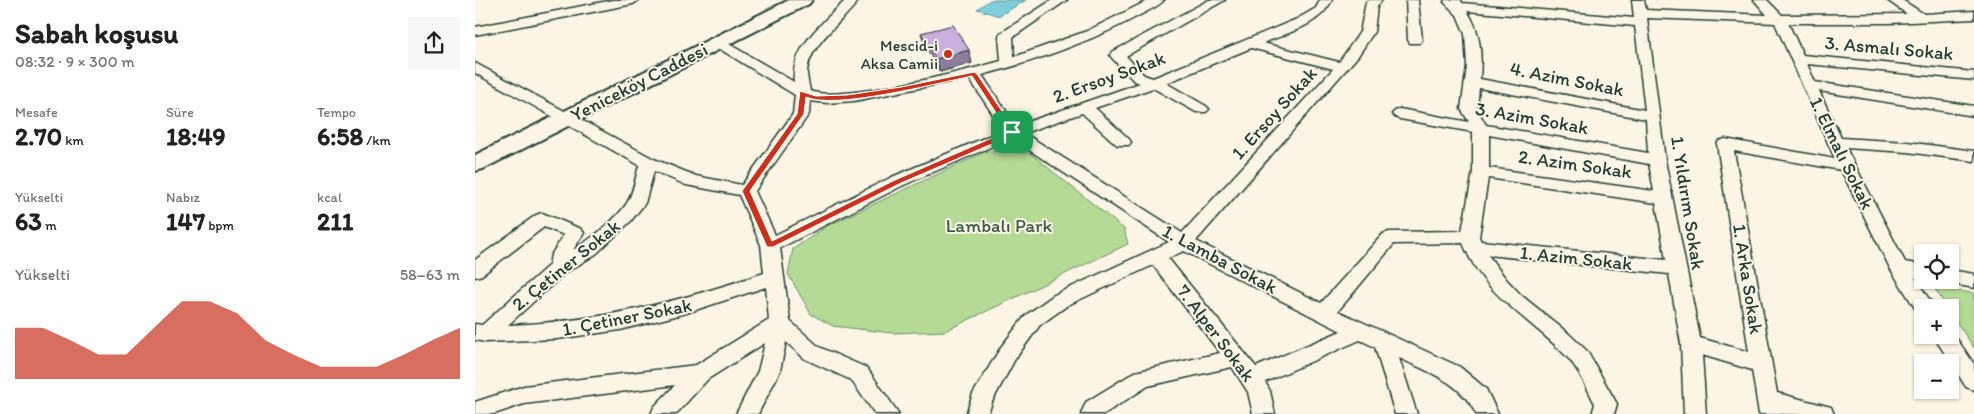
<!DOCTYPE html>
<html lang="tr">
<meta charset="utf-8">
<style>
body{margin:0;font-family:Itim,sans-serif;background:#f6f6f6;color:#222;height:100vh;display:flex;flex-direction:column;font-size:19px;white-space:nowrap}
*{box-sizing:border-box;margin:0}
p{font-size:16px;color:#767676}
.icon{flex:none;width:28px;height:28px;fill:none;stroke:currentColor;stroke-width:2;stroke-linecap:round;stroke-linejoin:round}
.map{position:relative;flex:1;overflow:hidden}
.side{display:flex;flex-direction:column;background:#fff;width:475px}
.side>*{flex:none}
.controls{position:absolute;left:1439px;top:244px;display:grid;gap:10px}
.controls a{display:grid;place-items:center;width:45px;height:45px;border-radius:0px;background:#fff;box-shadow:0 1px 4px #0004;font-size:25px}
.pin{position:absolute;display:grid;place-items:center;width:42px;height:42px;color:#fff;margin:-21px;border-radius:10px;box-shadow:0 2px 8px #0006}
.round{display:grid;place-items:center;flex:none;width:52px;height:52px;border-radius:0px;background:#f6f6f6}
.overview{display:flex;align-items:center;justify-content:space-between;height:85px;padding:0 15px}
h1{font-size:28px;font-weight:700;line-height:38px}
.figures{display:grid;grid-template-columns:repeat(3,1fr);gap:8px;height:85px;padding:5px 15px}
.figures div{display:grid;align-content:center}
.figures b{font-size:25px;font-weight:700}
.figures small{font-size:14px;font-weight:400}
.figures p{font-size:14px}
.chart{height:140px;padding:10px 15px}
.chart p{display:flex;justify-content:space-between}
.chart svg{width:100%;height:90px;margin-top:5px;fill:#c8321e;opacity:.7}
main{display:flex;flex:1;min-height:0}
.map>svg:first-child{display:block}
.green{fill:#b4da96;stroke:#6a8c65}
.water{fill:#7fcedc;stroke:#599499}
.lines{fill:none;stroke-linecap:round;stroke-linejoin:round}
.street-casing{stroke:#1f3d34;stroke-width:3}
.secondary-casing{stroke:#1f3d34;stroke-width:4}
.street{fill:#fcf5e5;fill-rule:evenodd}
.secondary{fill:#fcf5e5;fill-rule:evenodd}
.wall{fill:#ae97c0;stroke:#1f3d34}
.shaded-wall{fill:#8d7b9c;stroke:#1f3d34}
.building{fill:#cab0df;stroke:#1f3d34}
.route{fill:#c8321e;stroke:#fff;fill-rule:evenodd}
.poi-dot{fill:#c8321e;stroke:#fcf5e5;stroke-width:2}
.labels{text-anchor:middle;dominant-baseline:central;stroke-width:4;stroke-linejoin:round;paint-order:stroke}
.far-poi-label{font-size:16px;fill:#1f3d34;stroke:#fcf5e5;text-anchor:end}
.street-label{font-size:19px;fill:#1f3d34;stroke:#fcf5e5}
.park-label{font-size:19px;fill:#3d5c48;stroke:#fcf5e5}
</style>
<main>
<section class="side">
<div class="overview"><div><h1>Sabah koşusu</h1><p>08:32 · 9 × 300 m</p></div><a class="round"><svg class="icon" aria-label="share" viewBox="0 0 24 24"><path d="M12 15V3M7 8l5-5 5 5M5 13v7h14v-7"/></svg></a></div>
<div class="figures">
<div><p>Mesafe</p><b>2.70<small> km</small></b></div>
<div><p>Süre</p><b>18:49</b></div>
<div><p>Tempo</p><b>6:58<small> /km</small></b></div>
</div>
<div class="figures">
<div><p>Yükselti</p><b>63<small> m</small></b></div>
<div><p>Nabız</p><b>147<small> bpm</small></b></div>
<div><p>kcal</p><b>211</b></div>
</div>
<div class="chart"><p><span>Yükselti</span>58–63 m</p>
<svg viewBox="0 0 160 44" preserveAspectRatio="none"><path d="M0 44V19L10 19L20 25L30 32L40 32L50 19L60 6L70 6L80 12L90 25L100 32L110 38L120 38L130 38L140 32L150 25L160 19V44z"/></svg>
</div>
</section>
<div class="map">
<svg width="1499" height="414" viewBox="0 0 1499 414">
<rect width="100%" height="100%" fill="#fcf5e5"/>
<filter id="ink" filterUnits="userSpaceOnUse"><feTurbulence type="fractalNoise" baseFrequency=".02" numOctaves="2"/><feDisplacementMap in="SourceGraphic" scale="10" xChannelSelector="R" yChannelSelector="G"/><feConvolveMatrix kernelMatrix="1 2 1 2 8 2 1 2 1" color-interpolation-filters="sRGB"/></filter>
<g filter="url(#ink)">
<path class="green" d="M 512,151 L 555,153 L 649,229 L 653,244 L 470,331 L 417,333 L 358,326 L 336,314 L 313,274 L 318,249 L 352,226 Z
M 1459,288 L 1499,293 L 1499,348 L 1475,312 L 1475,308 L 1472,307 Z"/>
<path class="water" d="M 515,0 L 551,0 L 524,16 L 502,9 Z"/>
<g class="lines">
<defs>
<path id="street" d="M 138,0 L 164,0 L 158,4 L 0,35 L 0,27 Z
M 371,0 L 384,0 C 369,21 334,44 332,72 C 332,78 334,85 335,91 C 365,103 490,71 526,61 L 524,36 L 526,33 L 577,0 L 592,0 L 538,37 L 539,57 L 612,31 L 674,0 L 689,0 C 684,6 674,10 667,14 C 617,41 562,61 507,75 L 541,126 L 665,83 L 659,81 L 637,58 L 635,55 L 637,52 L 734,0 L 750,0 L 651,56 L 669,75 L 678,78 L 822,19 L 841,8 L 845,0 L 857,0 C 845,25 813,33 788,43 L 864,62 L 885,32 L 891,2 L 894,0 L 907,0 L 902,6 L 899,32 L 883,56 L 721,241 L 846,303 L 908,234 L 914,232 L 987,231 L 998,172 L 998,132 L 925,119 L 920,117 L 917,114 L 920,111 L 925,109 L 994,122 L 986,109 L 992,66 L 990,34 L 982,15 L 969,2 L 970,0 L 986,0 L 987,3 L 1159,18 L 1157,0 L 1169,0 L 1171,10 L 1292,15 L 1279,0 L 1292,0 L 1307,15 L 1432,14 L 1412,0 L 1427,0 L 1449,14 L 1499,11 L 1499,19 L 1415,23 L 1313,23 L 1328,55 L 1499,72 L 1499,80 L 1332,64 L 1340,82 L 1499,106 L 1499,116 L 1344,91 L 1366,138 L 1432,142 L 1499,151 L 1499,161 L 1432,152 L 1371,148 L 1430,262 L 1448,265 L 1448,279 L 1440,278 L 1460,308 L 1448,308 L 1448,315 L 1443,313 L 1415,268 L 1366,170 L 1259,151 L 1302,393 L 1356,407 L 1359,414 L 1284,414 L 1277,370 L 1227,355 L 1231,414 L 1209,414 L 1206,344 L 1194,274 L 1013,255 L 1031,279 L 1046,295 L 1094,334 L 1112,351 L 1142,404 L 1139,414 L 1117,414 L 1120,404 C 1112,388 1105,371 1093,358 C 1057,319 1009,297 988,243 L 919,244 L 863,311 L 985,367 L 1011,389 L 1023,414 L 1001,414 C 987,383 954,372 924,358 L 942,414 L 920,414 L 900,347 L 885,340 L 790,382 L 795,391 L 800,414 L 778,414 L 773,392 L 757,367 L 673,386 L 629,414 L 606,414 L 611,402 L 660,372 L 745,353 L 678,265 L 593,305 L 565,325 L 540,359 L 517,402 L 513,414 L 491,414 L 498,394 L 526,347 L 551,315 L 579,295 L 694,242 L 536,138 L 429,185 L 305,248 L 315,321 L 344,347 L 392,368 L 424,414 L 400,414 L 376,380 L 330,359 L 311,342 L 305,371 L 283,414 L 261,414 L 283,371 L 290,343 L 233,379 L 201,414 L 176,414 L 179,407 L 200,385 L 49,404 L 19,414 L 0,414 L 0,402 L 49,386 L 221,365 L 294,320 L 291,287 L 208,314 L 145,330 L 82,339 L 10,342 L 0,340 L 0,324 L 7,325 L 74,265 L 76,255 L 89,235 L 69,227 L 7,275 L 0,277 L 0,260 L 61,215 L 67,213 L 106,229 L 109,233 L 98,250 C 115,240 141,220 152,203 C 158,193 161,177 164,165 L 0,73 L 0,63 L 179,159 L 221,176 L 267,185 L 318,114 L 320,95 L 235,43 L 237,40 L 247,40 L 319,82 C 315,49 349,21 371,0 ZM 992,11 L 1160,26 L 1170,110 L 1005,79 C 1007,55 1006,31 992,11 ZM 1172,18 L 1300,23 L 1360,159 L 1250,139 L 1244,141 L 1242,144 L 1274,352 L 1225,338 L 1190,160 ZM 776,48 L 858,69 L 707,233 L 549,133 L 607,113 L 642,145 L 654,145 L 656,142 L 654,139 L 620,108 L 678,88 L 721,112 L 731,112 L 734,109 L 731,106 L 691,83 ZM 494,78 L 528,130 L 417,177 L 300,235 L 280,191 L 334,114 L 335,101 L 352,103 L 379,101 ZM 1004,88 L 1171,119 L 1173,153 L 1011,125 L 1002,109 ZM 1014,135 L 1174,164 L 1179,191 L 1014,168 ZM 179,171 L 211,185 L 264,195 L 286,245 L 289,273 C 203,302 123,322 33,325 L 90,273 L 121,254 L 155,222 L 170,203 ZM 1013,178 L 1181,203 L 1191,260 L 1006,241 L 1004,237 ZM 709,251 L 866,331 L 781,367 L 693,258 Z
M 931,0 L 943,0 L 947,40 L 945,43 L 935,43 L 933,40 Z
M 1475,270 L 1499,274 L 1499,288 L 1468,282 L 1467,280 L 1475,280 Z
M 1475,329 L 1499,364 L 1499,390 L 1491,387 L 1458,335 L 1475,335 Z"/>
<path id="secondary" d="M 314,0 L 337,0 L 334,4 L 8,169 L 0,171 L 0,155 Z"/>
</defs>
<use href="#street" class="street-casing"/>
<use href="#secondary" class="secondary-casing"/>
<use href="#street" class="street"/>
<use href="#secondary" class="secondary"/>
</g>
<path class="wall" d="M 446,33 L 497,63 L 465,72 L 450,46 Z"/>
<path class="shaded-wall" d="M 494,50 L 497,63 L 465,72 L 461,59 Z"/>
<path class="building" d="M 478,25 L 494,50 L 461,59 L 446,33 Z"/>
</g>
<path class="route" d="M 499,72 L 502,74 L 541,132 L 540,134 L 426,183 L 298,247 L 292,247 L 267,191 L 322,114 L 325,91 L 341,96 L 372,95 L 426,87 ZM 497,76 L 533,131 L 420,180 L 297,241 L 275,191 L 329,114 L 331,97 C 360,110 463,83 497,76 Z"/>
<circle class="poi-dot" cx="473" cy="54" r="5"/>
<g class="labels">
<g class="far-poi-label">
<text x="463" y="45">Mescid-i<tspan x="463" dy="18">Aksa Camii</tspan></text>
</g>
<g class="street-label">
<text transform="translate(1414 48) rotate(5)">3. Asmalı Sokak</text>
<text transform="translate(634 77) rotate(-20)">2. Ersoy Sokak</text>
<text transform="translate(1092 79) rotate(11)">4. Azim Sokak</text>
<text transform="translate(164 82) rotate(-27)">Yeniceköy Caddesi</text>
<text transform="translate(799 113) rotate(-48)">1. Ersoy Sokak</text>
<text transform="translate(1057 118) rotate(10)">3. Azim Sokak</text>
<text transform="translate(1367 153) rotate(64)">1. Elmalı Sokak</text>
<text transform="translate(1100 164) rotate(8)">2. Azim Sokak</text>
<text transform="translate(1213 203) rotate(81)">1. Yıldırım Sokak</text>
<text transform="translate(1101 258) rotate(6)">1. Azim Sokak</text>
<text transform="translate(745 259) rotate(28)">1. Lamba Sokak</text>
<text transform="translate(91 265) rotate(-39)">2. Çetiner Sokak</text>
<text transform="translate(1273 279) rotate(81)">1. Arka Sokak</text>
<text transform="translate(152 317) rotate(-11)">1. Çetiner Sokak</text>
<text transform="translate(741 333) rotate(53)">7. Alper Sokak</text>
</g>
<g class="park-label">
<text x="524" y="225">Lambalı Park</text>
</g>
</g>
</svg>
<div class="controls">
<a><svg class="icon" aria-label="locate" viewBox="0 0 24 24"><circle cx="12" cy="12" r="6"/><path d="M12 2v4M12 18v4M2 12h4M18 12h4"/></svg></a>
<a>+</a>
<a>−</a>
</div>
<div class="pin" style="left:537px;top:132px;background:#1e9e55"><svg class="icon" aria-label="arrive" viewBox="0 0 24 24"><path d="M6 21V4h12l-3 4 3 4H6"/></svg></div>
</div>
</main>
